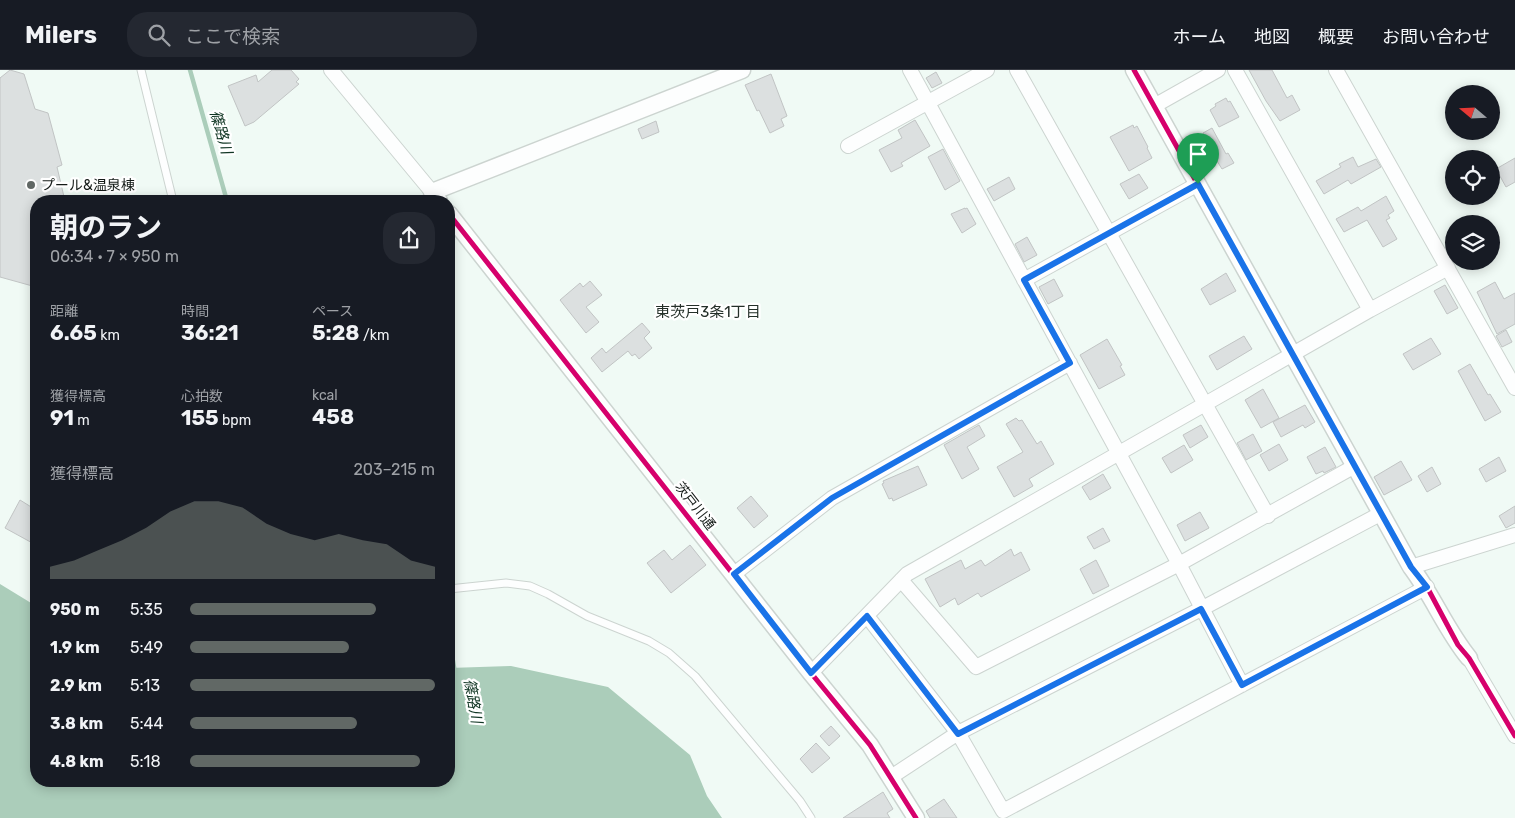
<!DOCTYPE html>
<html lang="ja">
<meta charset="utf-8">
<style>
body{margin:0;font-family:Rubik,"Noto Sans JP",sans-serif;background:#242831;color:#f1f3f6;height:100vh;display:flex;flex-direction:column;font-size:19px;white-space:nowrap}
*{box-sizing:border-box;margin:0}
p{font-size:16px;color:#9ea1a6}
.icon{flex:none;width:28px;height:28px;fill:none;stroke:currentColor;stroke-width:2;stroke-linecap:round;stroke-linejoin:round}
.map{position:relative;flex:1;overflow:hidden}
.sheet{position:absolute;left:30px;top:125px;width:425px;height:592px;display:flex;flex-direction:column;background:#171b24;border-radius:20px;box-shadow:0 2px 12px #0003}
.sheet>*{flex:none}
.needle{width:32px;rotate:289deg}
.controls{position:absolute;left:1445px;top:15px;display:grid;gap:10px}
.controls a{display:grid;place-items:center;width:55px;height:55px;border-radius:50%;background:#171b24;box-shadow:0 2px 12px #0003;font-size:25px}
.pin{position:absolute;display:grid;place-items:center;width:42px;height:42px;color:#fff;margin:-51px -21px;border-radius:50% 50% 50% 0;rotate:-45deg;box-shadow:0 0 5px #0007}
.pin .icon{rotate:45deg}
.round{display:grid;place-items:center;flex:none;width:52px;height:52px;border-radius:20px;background:#242831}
.summary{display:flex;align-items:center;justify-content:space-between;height:85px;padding:0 20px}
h1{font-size:28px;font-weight:700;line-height:38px}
.metrics{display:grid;grid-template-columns:repeat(3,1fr);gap:8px;height:85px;padding:5px 20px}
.metrics div{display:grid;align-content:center}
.metrics b{font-size:21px;font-weight:700}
.metrics small{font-size:14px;font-weight:400}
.metrics p{font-size:14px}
.chart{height:140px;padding:10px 20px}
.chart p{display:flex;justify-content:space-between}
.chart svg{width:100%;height:90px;margin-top:5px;fill:#616865;opacity:.7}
ul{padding:0 20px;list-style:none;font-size:16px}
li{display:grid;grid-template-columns:80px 60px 1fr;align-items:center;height:38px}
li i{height:12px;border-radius:6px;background:#616865}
header{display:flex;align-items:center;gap:30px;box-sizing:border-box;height:70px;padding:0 25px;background:#171b24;border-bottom:1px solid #363941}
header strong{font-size:24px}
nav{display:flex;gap:28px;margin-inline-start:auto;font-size:18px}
.search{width:350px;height:45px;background:#242831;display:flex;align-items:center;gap:12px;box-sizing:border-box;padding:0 18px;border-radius:20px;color:#9ea1a6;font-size:19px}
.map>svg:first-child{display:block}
.water{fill:#abcdba}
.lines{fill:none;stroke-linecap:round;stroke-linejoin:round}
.stream{stroke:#abcdba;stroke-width:4.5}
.building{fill:#dce0e0;stroke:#c1c4c4}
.service-casing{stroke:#ccd4d0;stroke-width:9}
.minor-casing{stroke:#ccd4d0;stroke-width:16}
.tertiary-casing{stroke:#ccd4d0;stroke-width:19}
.service{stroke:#fdfefe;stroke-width:7}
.minor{stroke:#fdfefe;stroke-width:14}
.tertiary{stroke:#fdfefe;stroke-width:16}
.cycleway-casing{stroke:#fff;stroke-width:8}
.cycleway{stroke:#d6006c;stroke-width:5}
.route-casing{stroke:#fff;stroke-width:10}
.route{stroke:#1a73e8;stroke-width:6}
.poi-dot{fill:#616865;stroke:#fff;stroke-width:2}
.labels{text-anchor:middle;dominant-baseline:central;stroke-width:4.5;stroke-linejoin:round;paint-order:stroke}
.poi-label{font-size:14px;fill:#141a17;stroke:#fff;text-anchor:start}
.street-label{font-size:14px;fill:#141a17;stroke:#fff}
.water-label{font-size:15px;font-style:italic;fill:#113624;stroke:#fff}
.neighbourhood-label{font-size:15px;fill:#243029;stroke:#fff}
</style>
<header>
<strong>Milers</strong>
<div class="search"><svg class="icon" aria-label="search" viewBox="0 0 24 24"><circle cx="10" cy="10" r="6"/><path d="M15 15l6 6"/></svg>ここで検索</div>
<nav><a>ホーム</a><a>地図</a><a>概要</a><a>お問い合わせ</a></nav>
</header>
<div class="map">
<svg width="1515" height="748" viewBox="0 0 1515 748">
<rect width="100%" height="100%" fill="#f0faf5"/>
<path class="water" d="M 0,514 L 36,536 L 36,711 L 449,711 L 449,598 L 511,596 L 608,617 L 690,685 L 707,726 L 722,748 L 0,748 Z"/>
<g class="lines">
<path class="stream" d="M 190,0 L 227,131
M 449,567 L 455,603"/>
</g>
<path class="building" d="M 10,0 L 24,4 L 35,39 L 48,43 L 62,95 L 57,97 L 65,131 L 36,131 L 36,217 L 0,207 L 0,8 Z
M 272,0 L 291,0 L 299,9 L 296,12 L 299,14 L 254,52 L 245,56 L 228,16 L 256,5 L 258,12 Z
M 1249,0 L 1272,0 L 1287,28 L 1292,25 L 1300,40 L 1280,51 L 1266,31 Z
M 936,2 L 942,13 L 932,18 L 926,8 Z
M 771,4 L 787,46 L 781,49 L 784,56 L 770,63 L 759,40 L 757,41 L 745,15 Z
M 1226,28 L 1228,32 L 1230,31 L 1239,47 L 1219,57 L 1210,40 L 1216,36 L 1215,34 Z
M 915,50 L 930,76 L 901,93 L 903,96 L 891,102 L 879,80 L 902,68 L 898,60 Z
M 656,51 L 659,62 L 642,69 L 638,59 Z
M 1133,55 L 1134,58 L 1137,56 L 1148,77 L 1147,78 L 1152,88 L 1129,101 L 1110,67 Z
M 1212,58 L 1226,84 L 1228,83 L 1234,93 L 1222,99 L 1217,91 L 1207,97 L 1197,79 L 1208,73 L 1203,63 Z
M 943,79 L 960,111 L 945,120 L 928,87 Z
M 1353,87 L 1358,97 L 1376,89 L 1381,97 L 1351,114 L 1348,110 L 1324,124 L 1316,111 L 1341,97 L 1339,94 Z
M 1515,88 L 1515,112 L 1506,117 L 1496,99 Z
M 1139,104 L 1148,118 L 1129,129 L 1120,114 Z
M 1009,107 L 1015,119 L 994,131 L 987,119 Z
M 1386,126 L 1394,141 L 1388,145 L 1390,148 L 1386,150 L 1397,169 L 1383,177 L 1367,150 L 1344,162 L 1336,149 L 1358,137 L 1361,141 Z
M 965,138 L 965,139 L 967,138 L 976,154 L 962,163 L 951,144 Z
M 1027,167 L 1037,185 L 1024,192 L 1015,174 Z
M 1226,203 L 1236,221 L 1210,235 L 1201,219 Z
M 1054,209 L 1063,226 L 1048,234 L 1039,217 Z
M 590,211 L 602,225 L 586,237 L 599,252 L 586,263 L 560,230 L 580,213 L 583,217 Z
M 1495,212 L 1504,229 L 1515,223 L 1515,254 L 1497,264 L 1477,222 Z
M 1445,215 L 1458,238 L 1447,244 L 1434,221 Z
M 642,253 L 650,262 L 644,268 L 652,278 L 639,289 L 635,284 L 632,286 L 628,281 L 602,302 L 591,288 L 602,278 L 606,283 Z
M 1506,260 L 1512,272 L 1502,277 L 1496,266 Z
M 1244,266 L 1252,279 L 1217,300 L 1209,286 Z
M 1431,268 L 1441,284 L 1413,300 L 1403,284 Z
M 1107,269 L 1122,295 L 1120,296 L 1125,305 L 1099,319 L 1080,285 Z
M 1470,294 L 1488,325 L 1490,324 L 1501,342 L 1485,351 L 1458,301 Z
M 1263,319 L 1279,348 L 1261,358 L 1245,330 Z
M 1305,335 L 1315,352 L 1305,358 L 1303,355 L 1281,367 L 1273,352 Z
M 1016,348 L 1019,351 L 1022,350 L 1037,374 L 1041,371 L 1054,394 L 1029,409 L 1033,416 L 1014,427 L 997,397 L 1023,382 L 1006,354 Z
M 979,355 L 985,366 L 967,377 L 979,399 L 962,409 L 944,375 Z
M 1201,355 L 1208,367 L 1190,378 L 1183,365 Z
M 1253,364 L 1262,381 L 1246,390 L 1237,373 Z
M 1279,374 L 1288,390 L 1269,401 L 1260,385 Z
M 1184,375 L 1193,390 L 1171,403 L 1162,388 Z
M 1325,377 L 1336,397 L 1324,403 L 1323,401 L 1316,404 L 1307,387 Z
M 1499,387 L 1506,401 L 1486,412 L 1479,399 Z
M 1401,391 L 1412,410 L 1384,425 L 1374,407 Z
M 918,396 L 927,415 L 893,431 L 892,428 L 889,429 L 882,414 L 884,413 L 883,411 Z
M 1432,397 L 1441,414 L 1427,422 L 1418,406 Z
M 1103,404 L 1111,418 L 1090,430 L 1082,417 Z
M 751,426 L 768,446 L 754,458 L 737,438 Z
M 20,430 L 36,440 L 36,475 L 5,458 Z
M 1515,436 L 1515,453 L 1506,458 L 1499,446 Z
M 1200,442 L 1209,458 L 1185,471 L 1177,455 Z
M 1103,458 L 1110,471 L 1094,479 L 1087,467 Z
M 690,475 L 706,495 L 671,523 L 647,493 L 664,480 L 672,490 Z
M 1011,479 L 1014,486 L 1021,482 L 1030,500 L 981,527 L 978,523 L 958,535 L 955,528 L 940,537 L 925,509 L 961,490 L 965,499 L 981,490 L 985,496 Z
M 1096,490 L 1109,516 L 1093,524 L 1080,499 Z
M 831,656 L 840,666 L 829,676 L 820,666 Z
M 816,673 L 830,688 L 812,703 L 800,689 Z
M 883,722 L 893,739 L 887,743 L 890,748 L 843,748 Z
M 944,729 L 957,748 L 930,748 L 926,741 Z"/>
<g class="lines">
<defs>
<path id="service" d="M 141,0 L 173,131
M 449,519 L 506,513 L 530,516 L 548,524 L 587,546 L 649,571 L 669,583 L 695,606 L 800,731 L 811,748"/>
<path id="minor" d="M 331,0 L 432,122
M 910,0 L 1179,494 L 1242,615
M 1017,0 L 1268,446
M 1235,0 L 1370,240
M 1336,0 L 1515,318
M 1154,36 L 1218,0
M 848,76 L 987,0
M 1024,210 L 1198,114
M 1411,497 L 1515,465
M 734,504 L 832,428 L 1070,293
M 901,510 L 976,597 L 1179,494 L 1355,396
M 867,546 L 958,663 L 1003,741 L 1427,517
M 1469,588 L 1515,666
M 811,603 L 907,504 L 1370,240 L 1448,198
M 891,707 L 958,663 L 1201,539 L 1382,443"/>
<path id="tertiary" d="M 1134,0 L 1411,497 C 1433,526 1446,560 1469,588
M 439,131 L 432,122 L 742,0
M 449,144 L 811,603 L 870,675 L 916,748"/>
</defs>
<use href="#service" class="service-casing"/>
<use href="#minor" class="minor-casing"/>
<use href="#tertiary" class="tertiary-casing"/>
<use href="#service" class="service"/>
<use href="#minor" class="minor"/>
<use href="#tertiary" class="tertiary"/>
<defs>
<path id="cycleway" d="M 1134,0 L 1411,497 L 1427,517 L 1458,575 L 1469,588 L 1515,666
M 449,144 L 811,603 L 870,675 L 916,748"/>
</defs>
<use href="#cycleway" class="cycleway-casing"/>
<use href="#cycleway" class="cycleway"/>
</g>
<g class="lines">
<defs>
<path id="route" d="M 1198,114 L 1411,497 L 1427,517 L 1242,615 L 1201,539 L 958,664 L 867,546 L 811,603 L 734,504 L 832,428 L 1070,293 L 1024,210 Z"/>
</defs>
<use href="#route" class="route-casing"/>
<use href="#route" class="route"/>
</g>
<circle class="poi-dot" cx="31" cy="115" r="5"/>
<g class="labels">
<g class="poi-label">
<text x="41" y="115">プール&amp;温泉棟</text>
</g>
<g class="street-label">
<text transform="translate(695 436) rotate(52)">茨戸川通</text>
</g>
<g class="water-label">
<text transform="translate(221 62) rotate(74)">篠路川</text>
<text transform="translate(473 631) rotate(80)">篠路川</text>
</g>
<g class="neighbourhood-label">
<text x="708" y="242">東茨戸3条1丁目</text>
</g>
</g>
</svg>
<div class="controls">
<a><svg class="needle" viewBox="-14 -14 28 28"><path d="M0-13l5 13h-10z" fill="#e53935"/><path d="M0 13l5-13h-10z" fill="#9ea1a6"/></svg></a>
<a><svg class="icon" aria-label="locate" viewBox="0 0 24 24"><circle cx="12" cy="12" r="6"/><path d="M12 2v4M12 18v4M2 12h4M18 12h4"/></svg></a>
<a><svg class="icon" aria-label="layers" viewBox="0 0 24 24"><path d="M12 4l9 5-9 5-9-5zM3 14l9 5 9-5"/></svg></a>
</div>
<div class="pin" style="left:1198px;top:114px;background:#1e9e55"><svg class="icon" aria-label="arrive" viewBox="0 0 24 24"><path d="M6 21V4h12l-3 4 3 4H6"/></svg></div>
<section class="sheet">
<div class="summary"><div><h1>朝のラン</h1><p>06:34 · 7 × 950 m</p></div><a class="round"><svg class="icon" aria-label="share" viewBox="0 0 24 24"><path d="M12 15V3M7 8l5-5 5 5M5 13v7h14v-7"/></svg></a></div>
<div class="metrics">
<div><p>距離</p><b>6.65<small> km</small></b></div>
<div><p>時間</p><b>36:21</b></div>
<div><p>ペース</p><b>5:28<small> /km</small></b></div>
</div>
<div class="metrics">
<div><p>獲得標高</p><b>91<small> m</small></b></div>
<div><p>心拍数</p><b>155<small> bpm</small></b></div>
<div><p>kcal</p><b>458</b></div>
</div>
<div class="chart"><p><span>獲得標高</span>203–215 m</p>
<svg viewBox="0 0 160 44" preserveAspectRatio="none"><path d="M0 44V38L10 35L20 30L30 25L40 19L50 11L60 6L70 6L80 9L90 17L100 22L110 25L120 22L130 25L140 27L150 35L160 38V44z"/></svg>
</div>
<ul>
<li><b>950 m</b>5:35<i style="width:76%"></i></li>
<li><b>1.9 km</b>5:49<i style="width:65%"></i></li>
<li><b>2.9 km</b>5:13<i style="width:100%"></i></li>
<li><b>3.8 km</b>5:44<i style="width:68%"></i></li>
<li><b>4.8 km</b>5:18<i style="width:94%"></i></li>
</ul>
</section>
</div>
